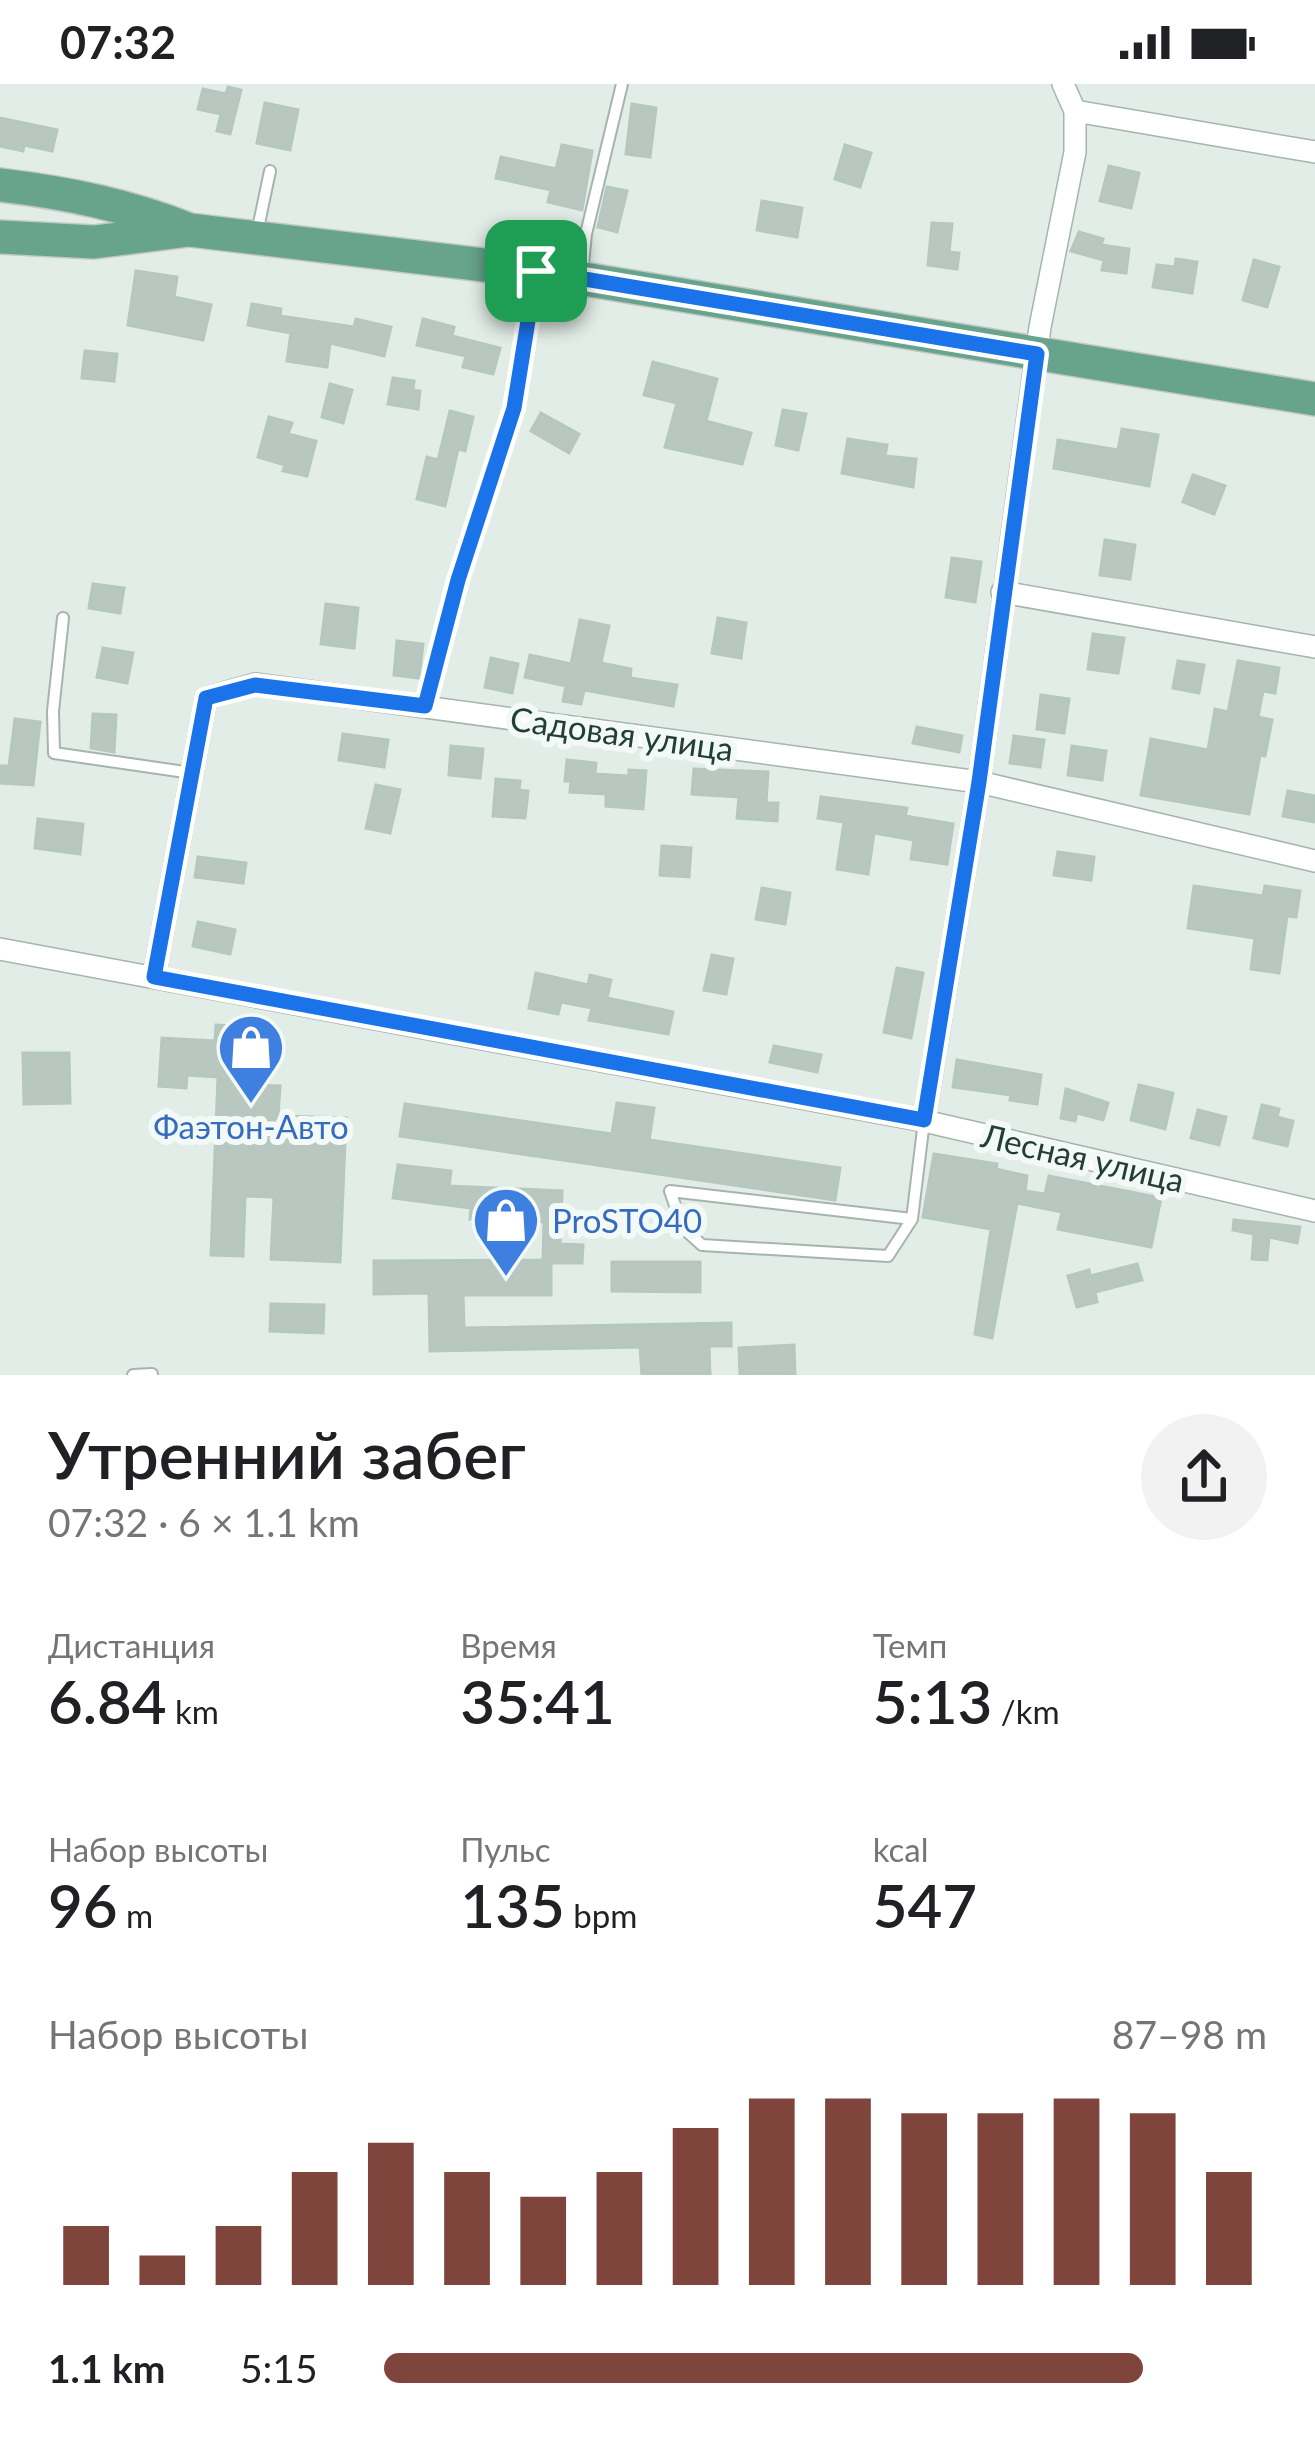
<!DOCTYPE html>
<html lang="ru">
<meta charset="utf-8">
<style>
body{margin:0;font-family:Lato,sans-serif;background:#f2f2f2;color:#202124;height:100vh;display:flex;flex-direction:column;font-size:45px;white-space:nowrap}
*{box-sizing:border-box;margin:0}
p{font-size:39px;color:#757577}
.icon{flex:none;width:66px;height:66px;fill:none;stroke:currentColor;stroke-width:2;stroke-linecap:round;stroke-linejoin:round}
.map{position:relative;height:1291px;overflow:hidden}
.panel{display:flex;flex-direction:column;background:#fff;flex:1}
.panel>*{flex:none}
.pin{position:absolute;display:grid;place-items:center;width:102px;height:102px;color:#fff;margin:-51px;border-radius:24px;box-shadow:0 6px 18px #0006}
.round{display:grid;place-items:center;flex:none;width:126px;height:126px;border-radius:63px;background:#f2f2f2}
.head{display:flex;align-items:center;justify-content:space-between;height:204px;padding:0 48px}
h1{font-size:66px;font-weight:600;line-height:90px}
.metrics{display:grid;grid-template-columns:repeat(3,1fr);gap:18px;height:204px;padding:12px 48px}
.metrics div{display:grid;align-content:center}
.metrics b{font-size:60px;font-weight:600}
.metrics small{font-size:33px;font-weight:400}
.metrics p{font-size:33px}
.chart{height:336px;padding:24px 48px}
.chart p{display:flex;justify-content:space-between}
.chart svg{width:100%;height:216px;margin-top:12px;stroke:#7f453c;stroke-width:6}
ul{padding:0 48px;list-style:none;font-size:39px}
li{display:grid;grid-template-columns:192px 144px 1fr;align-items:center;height:90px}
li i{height:30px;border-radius:15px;background:#7f453c}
.status{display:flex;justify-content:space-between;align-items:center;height:84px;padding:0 60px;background:#fff;direction:ltr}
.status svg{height:33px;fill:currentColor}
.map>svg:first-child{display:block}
.building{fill:#b8c8c0;stroke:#b5c7be;stroke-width:3}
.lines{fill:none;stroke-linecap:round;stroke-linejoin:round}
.lane-casing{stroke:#a5b5ae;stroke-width:14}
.street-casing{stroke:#a5b5ae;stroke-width:24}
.primary-casing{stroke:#c1c9c6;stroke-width:36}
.lane{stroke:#fff;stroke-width:10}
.street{stroke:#fff;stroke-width:21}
.primary{stroke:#67a38d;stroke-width:33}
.route-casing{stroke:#fff;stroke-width:24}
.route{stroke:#1a73e8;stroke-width:15}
.labels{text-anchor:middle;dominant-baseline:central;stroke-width:12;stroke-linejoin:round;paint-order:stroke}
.street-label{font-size:33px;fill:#223f34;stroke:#f3f9f6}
.shop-label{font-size:33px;fill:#366cbe;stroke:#f3f9f6}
</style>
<div class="status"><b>07:32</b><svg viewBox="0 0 49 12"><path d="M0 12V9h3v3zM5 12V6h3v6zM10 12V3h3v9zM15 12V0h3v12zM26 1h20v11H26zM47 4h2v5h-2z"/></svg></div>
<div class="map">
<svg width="1315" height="1291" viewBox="0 0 1315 1291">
<rect width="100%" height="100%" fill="#e3ede7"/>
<path class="building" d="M 228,3 L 241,6 L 230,50 L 217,47 L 221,30 L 198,25 L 203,5 L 226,10 Z
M 265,19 L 298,26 L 290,66 L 257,59 Z
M 632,20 L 656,24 L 650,73 L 626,70 Z
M 0,34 L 57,46 L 52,67 L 24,61 L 23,67 L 0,62 Z
M 562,61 L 592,67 L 582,126 L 548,118 L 551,106 L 496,94 L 501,73 L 556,85 Z
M 845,61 L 871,69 L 860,103 L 835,95 Z
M 1109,82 L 1139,89 L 1131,124 L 1100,117 Z
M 607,103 L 627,107 L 617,148 L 598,143 Z
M 762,117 L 802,124 L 797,153 L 757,146 Z
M 932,139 L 952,140 L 949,168 L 959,169 L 957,185 L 928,181 Z
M 1079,148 L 1103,155 L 1101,161 L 1129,165 L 1126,189 L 1102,186 L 1104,176 L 1071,167 Z
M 1176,175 L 1197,178 L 1192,209 L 1153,203 L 1157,181 L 1175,183 Z
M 1254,176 L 1279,183 L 1267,223 L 1243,216 Z
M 136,187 L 177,193 L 174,213 L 211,221 L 203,256 L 128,241 Z
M 252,220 L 281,225 L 280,232 L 354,243 L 356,235 L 391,243 L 384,272 L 330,259 L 327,283 L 287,277 L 291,249 L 248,241 Z
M 423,235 L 454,243 L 452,252 L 500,264 L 493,290 L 463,283 L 466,272 L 417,261 Z
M 85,267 L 117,270 L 114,297 L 82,294 Z
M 653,278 L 717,295 L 706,337 L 751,349 L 742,380 L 665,363 L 677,319 L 644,311 Z
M 393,294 L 414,297 L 413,306 L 420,307 L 418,325 L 388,320 Z
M 330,300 L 352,306 L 343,339 L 322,333 Z
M 783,326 L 806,330 L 798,366 L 776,361 Z
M 450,327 L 473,333 L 465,367 L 458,365 L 445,422 L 417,415 L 427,373 L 438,376 Z
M 541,329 L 579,350 L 569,369 L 531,347 Z
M 269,333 L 292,339 L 288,350 L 316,357 L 307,392 L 283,387 L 285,381 L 258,373 Z
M 1122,345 L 1158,351 L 1149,402 L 1054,384 L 1058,356 L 1118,366 Z
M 848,355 L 887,361 L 885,372 L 916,375 L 913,403 L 842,389 Z
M 1193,391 L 1225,402 L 1214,430 L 1183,418 Z
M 1105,456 L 1135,461 L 1130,495 L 1100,491 Z
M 952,474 L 981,478 L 975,518 L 946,513 Z
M 93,500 L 124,504 L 120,529 L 89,524 Z
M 326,520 L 358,524 L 354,564 L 321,560 Z
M 718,534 L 746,539 L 741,574 L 712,569 Z
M 580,536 L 609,542 L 601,579 L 631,585 L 630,594 L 677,601 L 673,622 L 584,606 L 581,620 L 563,617 L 566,602 L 525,593 L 530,571 L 571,580 Z
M 1093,550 L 1124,554 L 1118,589 L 1088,585 Z
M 397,557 L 423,560 L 419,594 L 394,591 Z
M 103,564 L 133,569 L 127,599 L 97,593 Z
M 491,574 L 518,580 L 512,609 L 485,603 Z
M 1178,577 L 1204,581 L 1199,609 L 1173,604 Z
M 1238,577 L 1279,584 L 1275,609 L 1263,607 L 1258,633 L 1272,636 L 1265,672 L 1260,671 L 1249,730 L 1141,711 L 1151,655 L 1208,666 L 1215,625 L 1228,628 Z
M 1041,611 L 1069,615 L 1064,649 L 1037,645 Z
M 93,630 L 116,631 L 114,668 L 91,664 Z
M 15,635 L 40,638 L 33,701 L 0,699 L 0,682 L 9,682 Z
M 917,643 L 962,652 L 959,668 L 913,659 Z
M 343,650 L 388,656 L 384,683 L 339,676 Z
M 1014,652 L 1044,656 L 1040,683 L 1010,679 Z
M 451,662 L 483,665 L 480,694 L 449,691 Z
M 1072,662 L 1106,667 L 1102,696 L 1068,691 Z
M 567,676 L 596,679 L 595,690 L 629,692 L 629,686 L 646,687 L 643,725 L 606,722 L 606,710 L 570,708 L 571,697 L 565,697 Z
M 694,685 L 768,688 L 766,719 L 778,719 L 777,737 L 737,734 L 739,713 L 692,710 Z
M 496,695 L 520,697 L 519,706 L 528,707 L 525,734 L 493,732 Z
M 376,701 L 400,706 L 390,749 L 366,744 Z
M 1288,707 L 1315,712 L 1315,738 L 1283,732 Z
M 821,713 L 907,724 L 905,732 L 953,740 L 947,780 L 911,775 L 914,756 L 874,749 L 868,790 L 837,785 L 844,738 L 818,734 Z
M 38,735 L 83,740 L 80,770 L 35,764 Z
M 662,762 L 691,764 L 689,793 L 660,791 Z
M 1058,768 L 1094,773 L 1091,796 L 1054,791 Z
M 198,773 L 246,779 L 243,799 L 195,793 Z
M 1194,802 L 1263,812 L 1265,802 L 1300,807 L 1296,833 L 1287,832 L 1279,889 L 1251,885 L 1255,854 L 1188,844 Z
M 762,804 L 790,809 L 785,840 L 756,835 Z
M 198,838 L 235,846 L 230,870 L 193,862 Z
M 712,871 L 733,875 L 726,910 L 704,906 Z
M 897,884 L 923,889 L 911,954 L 884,948 Z
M 536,889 L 588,901 L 590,891 L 611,896 L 607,914 L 673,928 L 668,950 L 589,936 L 592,924 L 561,918 L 558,930 L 529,924 Z
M 216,941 L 252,943 L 248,1001 L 280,1002 L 278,1032 L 346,1034 L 340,1178 L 271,1175 L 274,1113 L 245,1112 L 243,1172 L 211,1171 L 218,993 L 187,991 L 186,1004 L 159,1002 L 162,954 L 215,957 Z
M 774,962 L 821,971 L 817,988 L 770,978 Z
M 23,969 L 69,969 L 70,1019 L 24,1020 Z
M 957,976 L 1041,991 L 1037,1020 L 1010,1016 L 1011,1011 L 953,1003 Z
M 1139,1001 L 1173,1009 L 1165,1045 L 1131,1036 Z
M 1066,1005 L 1108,1019 L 1103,1036 L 1077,1029 L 1075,1037 L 1061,1034 Z
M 617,1019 L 654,1024 L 649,1056 L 840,1084 L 835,1116 L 400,1052 L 405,1020 L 612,1050 Z
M 1262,1021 L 1279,1025 L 1277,1033 L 1293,1037 L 1287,1062 L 1254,1054 Z
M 1198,1026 L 1226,1033 L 1219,1061 L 1191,1054 Z
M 934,1070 L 997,1080 L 996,1085 L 1027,1092 L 1025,1107 L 1045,1110 L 1049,1092 L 1161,1114 L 1151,1163 L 1058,1145 L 1062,1128 L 1017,1119 L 992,1254 L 975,1250 L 991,1145 L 923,1133 Z
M 398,1081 L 451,1087 L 449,1102 L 562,1107 L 560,1160 L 583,1161 L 582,1179 L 551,1179 L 551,1211 L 463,1211 L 464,1244 L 731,1239 L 731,1262 L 709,1262 L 710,1291 L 642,1291 L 640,1263 L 430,1267 L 429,1209 L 374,1210 L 374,1177 L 543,1176 L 544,1138 L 470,1135 L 471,1124 L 393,1114 Z
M 1234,1136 L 1300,1143 L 1297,1159 L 1269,1153 L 1267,1176 L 1252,1175 L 1254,1150 L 1233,1146 Z
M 612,1178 L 700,1178 L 700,1208 L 612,1207 Z
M 1137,1180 L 1142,1196 L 1095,1208 L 1097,1218 L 1077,1223 L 1068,1192 L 1089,1186 L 1090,1192 Z
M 271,1220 L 324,1221 L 323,1249 L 270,1247 Z
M 794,1261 L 795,1291 L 740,1291 L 739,1264 Z"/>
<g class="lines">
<defs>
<path id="lane" d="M 257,149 L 270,87
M 582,190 L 586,150 L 622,0
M 63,534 L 53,627 L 54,669 L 192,689
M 425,622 L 432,584 L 514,324 L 535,190
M 912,1135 L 888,1172 L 702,1161 L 683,1144 L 670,1107 L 912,1135 L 924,1037
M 133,1291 L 152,1290"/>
<path id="street" d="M 1075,27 L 1315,68
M 1002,508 L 1315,563
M 0,865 L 924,1037 L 1315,1127
M 154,893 L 206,614 L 255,600 L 979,698 L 1315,777
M 924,1037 L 979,698 L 1040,243 L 1075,68 L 1075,27 L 1063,0"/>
<path id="primary" d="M 0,101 C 67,109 127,121 190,146 L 535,187 L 1315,315
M 0,153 L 94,158 L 189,146"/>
</defs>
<use href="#lane" class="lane-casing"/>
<use href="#street" class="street-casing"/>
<use href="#primary" class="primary-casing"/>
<use href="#lane" class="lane"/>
<use href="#street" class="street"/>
<use href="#primary" class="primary"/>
</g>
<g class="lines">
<defs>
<path id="route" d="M 536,187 L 1037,270 L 979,698 L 924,1036 L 154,893 L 206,614 L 255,601 L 425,622 L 458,496 L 514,324 Z"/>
</defs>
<use href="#route" class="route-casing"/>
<use href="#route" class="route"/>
</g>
<defs>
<symbol id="shop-pin" viewBox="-11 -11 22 30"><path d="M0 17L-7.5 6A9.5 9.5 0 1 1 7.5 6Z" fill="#3f7fe0" stroke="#f3f9f6"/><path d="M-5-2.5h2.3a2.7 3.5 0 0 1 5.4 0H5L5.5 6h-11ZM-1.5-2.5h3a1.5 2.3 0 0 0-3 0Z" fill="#fff"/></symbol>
</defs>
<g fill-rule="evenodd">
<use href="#shop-pin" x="213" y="925" width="76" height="104"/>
<use href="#shop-pin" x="468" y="1098" width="76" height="104"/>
</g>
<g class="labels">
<g class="street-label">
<text transform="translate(622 649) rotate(8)">Садовая улица</text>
<text transform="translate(1083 1073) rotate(13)">Лесная улица</text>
</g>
<g class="shop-label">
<text x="251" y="1042">Фаэтон-Авто</text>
<text x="552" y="1136" text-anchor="start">ProSTO40</text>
</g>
</g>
</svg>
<div class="pin" style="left:536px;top:187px;background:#1e9e55"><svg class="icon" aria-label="arrive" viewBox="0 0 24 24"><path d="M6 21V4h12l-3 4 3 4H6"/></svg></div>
</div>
<section class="panel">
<div class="head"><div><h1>Утренний забег</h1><p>07:32 · 6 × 1.1 km</p></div><a class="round"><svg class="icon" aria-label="share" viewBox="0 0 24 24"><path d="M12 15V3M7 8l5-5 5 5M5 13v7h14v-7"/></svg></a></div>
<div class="metrics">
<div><p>Дистанция</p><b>6.84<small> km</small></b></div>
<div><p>Время</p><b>35:41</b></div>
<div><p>Темп</p><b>5:13<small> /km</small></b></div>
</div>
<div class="metrics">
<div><p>Набор высоты</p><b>96<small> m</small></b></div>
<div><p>Пульс</p><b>135<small> bpm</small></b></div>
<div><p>kcal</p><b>547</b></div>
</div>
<div class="chart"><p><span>Набор высоты</span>87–98 m</p>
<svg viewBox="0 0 160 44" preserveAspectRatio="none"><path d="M5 44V32M15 44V38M25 44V32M35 44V21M45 44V15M55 44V21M65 44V26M75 44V21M85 44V12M95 44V6M105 44V6M115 44V9M125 44V9M135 44V6M145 44V9M155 44V21"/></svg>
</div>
<ul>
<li><b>1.1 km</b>5:15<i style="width:86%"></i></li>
</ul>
</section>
